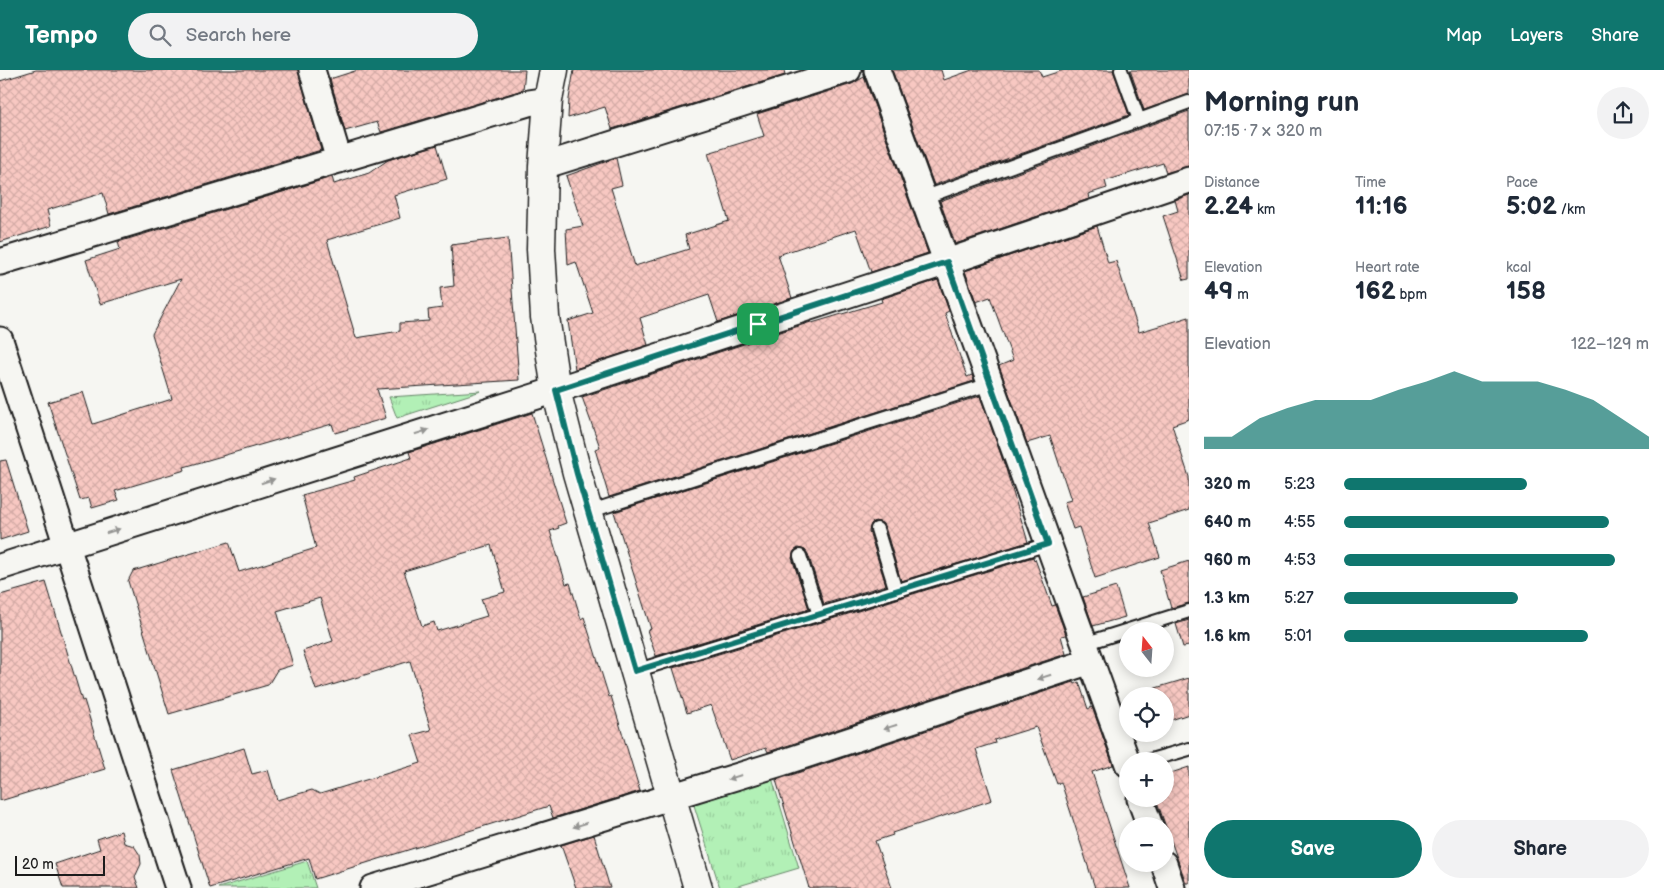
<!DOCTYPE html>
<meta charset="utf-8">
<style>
body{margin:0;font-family:"Balsamiq Sans",sans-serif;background:#f2f2f3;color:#1f2937;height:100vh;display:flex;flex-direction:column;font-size:19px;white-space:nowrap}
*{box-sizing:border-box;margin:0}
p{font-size:16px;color:#747a83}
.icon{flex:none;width:28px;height:28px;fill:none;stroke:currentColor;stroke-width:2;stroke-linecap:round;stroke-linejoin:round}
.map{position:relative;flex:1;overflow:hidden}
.side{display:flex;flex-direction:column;background:#fff;width:475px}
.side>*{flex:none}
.needle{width:32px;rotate:343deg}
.buttons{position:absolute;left:1119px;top:552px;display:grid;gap:10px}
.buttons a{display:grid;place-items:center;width:55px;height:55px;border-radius:50%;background:#fff;box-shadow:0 2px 12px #0003;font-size:25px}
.scale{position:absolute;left:15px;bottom:12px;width:90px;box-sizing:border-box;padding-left:5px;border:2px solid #1c1c1c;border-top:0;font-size:14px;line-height:18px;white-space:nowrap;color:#1c1c1c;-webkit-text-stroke:4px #f6f6f2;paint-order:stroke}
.pin{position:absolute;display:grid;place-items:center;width:42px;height:42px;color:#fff;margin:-21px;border-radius:10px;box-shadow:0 2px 8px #0006}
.round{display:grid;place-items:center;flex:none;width:52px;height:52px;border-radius:26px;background:#f2f2f3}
.headline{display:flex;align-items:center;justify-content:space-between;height:85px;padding:0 15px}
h1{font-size:28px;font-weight:700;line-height:38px}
.figures{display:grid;grid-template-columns:repeat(3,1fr);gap:8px;height:85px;padding:5px 15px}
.figures div{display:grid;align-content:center}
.figures b{font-size:25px;font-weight:700}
.figures small{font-size:14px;font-weight:400}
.figures p{font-size:14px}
.chart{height:140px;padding:10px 15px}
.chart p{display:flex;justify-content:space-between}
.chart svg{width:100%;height:90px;margin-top:5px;fill:#0f766e;opacity:.7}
.action{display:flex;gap:10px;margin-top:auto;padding:10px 15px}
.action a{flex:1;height:58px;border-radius:30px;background:#0f766e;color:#fff;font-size:20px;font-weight:700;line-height:58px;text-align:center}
.action a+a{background:#f2f2f3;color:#1f2937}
ul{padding:0 15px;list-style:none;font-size:16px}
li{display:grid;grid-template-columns:80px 60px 1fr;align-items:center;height:38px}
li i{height:12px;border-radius:6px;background:#0f766e}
header{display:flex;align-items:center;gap:30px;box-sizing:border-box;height:70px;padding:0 25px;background:#0f766e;color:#fff}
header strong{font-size:24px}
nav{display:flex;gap:28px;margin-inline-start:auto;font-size:18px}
.search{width:350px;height:45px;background:#f2f2f3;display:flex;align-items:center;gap:12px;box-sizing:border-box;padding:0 18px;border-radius:28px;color:#747a83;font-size:19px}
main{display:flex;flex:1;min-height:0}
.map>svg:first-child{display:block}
.grass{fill:url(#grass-tufts);stroke:#678669}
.building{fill:url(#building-cross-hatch);stroke:#1c1c1c;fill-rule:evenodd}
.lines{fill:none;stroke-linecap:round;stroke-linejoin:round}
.lane-casing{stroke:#1c1c1c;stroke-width:16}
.street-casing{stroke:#1c1c1c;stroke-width:29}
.secondary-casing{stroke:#1c1c1c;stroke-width:31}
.lane{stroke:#f6f6f2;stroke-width:12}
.street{stroke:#f6f6f2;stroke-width:25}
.secondary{stroke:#f6f6f2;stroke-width:28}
.oneway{fill:#949492}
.route-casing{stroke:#fff;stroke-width:10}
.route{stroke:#0f766e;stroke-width:6}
</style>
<header>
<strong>Tempo</strong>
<div class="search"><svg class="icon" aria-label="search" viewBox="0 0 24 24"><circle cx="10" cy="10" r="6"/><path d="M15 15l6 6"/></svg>Search here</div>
<nav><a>Map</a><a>Layers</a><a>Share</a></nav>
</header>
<main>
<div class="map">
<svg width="1189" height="818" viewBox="0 0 1189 818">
<defs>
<pattern id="grass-tufts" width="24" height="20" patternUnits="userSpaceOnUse" patternTransform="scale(1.25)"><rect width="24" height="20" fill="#b2f0b6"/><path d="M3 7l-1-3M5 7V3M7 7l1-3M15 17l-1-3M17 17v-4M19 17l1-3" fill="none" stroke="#98cd9c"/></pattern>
<pattern id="building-cross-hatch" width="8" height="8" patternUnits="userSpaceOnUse" patternTransform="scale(1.25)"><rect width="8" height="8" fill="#f8c8c2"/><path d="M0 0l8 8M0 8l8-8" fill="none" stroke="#d4aba6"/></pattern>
</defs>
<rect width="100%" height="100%" fill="#f6f6f2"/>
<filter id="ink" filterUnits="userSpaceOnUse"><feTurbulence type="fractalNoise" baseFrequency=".02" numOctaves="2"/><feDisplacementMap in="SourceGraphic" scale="10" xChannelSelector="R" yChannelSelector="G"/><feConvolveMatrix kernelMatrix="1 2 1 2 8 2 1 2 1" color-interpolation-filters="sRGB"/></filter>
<g filter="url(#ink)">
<path class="grass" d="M 481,321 L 397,348 L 389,327 Z
M 772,708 L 799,798 L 732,818 L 720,818 L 693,732 Z
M 307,791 L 316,818 L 218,818 Z"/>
<path class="building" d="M 36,0 L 298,0 L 321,80 L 109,144 L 103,123 L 47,140 L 51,156 L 0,172 L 0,11 Z
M 358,0 L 525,0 L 523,20 L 381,62 L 377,52 L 345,61 L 330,9 Z
M 574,0 L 784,0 L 785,5 L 612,59 L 605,37 L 568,48 L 569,29 Z
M 892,0 L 941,0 L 944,10 L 972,0 L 1039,0 L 1042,7 L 1064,0 L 1113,0 L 1129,45 L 934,115 Z
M 1130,0 L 1189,0 L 1189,24 L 1144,40 Z
M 864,7 L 928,183 L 871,202 L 856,159 L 778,185 L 792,228 L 718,252 L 709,225 L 640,248 L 648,275 L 575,299 L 568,251 L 593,243 L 576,192 L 568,195 L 566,159 L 583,156 L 566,106 L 616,88 L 622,115 L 611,118 L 635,196 L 689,179 L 685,165 L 729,151 L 708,83 L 764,66 L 757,44 L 852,14 Z
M 1189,41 L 1189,96 L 1166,103 L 1163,93 L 1105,111 L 1107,118 L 1088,124 L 1089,129 L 955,174 L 940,131 Z
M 437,75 L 447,109 L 394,125 L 400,148 L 327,170 L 356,268 L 400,261 L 400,253 L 429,251 L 428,240 L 442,238 L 440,218 L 454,216 L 451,175 L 508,168 L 519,310 L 377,319 L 386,348 L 335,363 L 332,354 L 184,397 L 185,400 L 115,421 L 119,430 L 92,438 L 89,428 L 80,430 L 48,332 L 83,322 L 93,354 L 172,329 L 152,264 L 181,209 L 100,234 L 86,190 L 120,179 L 118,172 L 332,107 L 334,114 L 369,103 L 388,90 Z
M 1189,125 L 1189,209 L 1184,210 L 1163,146 L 1178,141 L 1175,130 Z
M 1097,156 L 1108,193 L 1116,191 L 1139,262 L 1189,247 L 1189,349 L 1172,355 L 1189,407 L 1189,440 L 1149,453 L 1160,487 L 1095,508 L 1079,457 L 1073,459 L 1064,432 L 1071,430 L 1050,366 L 1027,373 L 999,296 L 1013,290 L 990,227 L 976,232 L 965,201 Z
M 938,210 L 949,241 L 945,243 L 967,307 L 972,305 L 974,311 L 609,427 L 595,379 L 600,377 L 582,327 L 811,252 L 812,253 L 882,232 L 881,229 Z
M 980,326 L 1006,399 L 1028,472 L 901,511 L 885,457 L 882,453 L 875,451 L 871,454 L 869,461 L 886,515 L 824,534 L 808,484 L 805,480 L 798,478 L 794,481 L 792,488 L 809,539 L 656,586 L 647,560 L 651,559 L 614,442 Z
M 532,343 L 566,453 L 558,456 L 559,458 L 550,461 L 566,514 L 570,513 L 581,549 L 584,547 L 609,627 L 611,626 L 640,721 L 553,748 L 549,736 L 315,809 L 309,788 L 210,818 L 173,700 L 244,678 L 252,704 L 268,700 L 277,730 L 312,720 L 320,724 L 421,693 L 412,665 L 431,660 L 410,591 L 316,620 L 303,581 L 333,571 L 320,528 L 277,541 L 293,595 L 277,600 L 268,615 L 169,644 L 128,511 L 133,501 L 229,472 L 239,502 L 316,478 L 302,425 L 355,410 L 354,407 L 411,388 L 409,382 ZM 491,475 L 505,522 L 481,529 L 487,546 L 437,561 L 434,552 L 422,556 L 404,501 Z
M 6,390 L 28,461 L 0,470 L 0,391 Z
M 1033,487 L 1034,490 L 1035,489 L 1052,536 L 1055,535 L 1066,565 L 1061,566 L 1066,584 L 777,679 L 768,682 L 766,678 L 730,690 L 711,635 L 687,643 L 673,598 Z
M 1189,491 L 1189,533 L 1171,538 L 1160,500 Z
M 46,512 L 82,631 L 84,630 L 105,699 L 0,731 L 0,525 Z
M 1116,517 L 1125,547 L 1093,556 L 1083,527 Z
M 1189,550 L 1189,576 L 1183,577 L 1176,554 Z
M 1189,608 L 1189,644 L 1165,652 L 1165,626 L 1129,626 Z
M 1074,612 L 1075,614 L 1079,612 L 1088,639 L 1092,637 L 1113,695 L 1092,702 L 1130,818 L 1095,818 L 1061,712 L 1057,714 L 1036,657 L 994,670 L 995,673 L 976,679 L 992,730 L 892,763 L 893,765 L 875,771 L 892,818 L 809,818 L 776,710 Z
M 1189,697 L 1189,813 L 1186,813 L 1156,729 L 1165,729 L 1165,705 Z
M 121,761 L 124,773 L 134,776 L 140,785 L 141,794 L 135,807 L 139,818 L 63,818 L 55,794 L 100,779 L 97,769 Z
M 594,765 L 610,818 L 576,818 L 561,775 Z"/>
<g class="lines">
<defs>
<path id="lane" d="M 1121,0 L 1139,50
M 923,128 L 1189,32
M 588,442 L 990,314
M 877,459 L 896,521
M 800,486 L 819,545
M 1084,574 L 1189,541
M 635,601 L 1048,474
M 1147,691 L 1189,679"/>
<path id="street" d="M 312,0 L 339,90
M 877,0 L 1128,694
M 543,96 L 848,0
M 0,192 L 528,33 L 548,30
M 0,270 L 178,818
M 0,497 L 556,320 L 947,192 L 1189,110
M 1140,729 L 1150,756
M 1164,794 L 1172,818
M 373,818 L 781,693 L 1091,591"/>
<path id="secondary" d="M 554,0 L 548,30 L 543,96 L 541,179 L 545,247 L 556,320 L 577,403 L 698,818"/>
</defs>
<use href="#lane" class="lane-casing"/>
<use href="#street" class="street-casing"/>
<use href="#secondary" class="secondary-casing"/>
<use href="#lane" class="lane"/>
<use href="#street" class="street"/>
<use href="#secondary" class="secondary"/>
</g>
<defs><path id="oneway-solid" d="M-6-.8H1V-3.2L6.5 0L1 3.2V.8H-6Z" transform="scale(1.25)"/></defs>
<g class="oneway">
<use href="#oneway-solid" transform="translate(422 362) rotate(-18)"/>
<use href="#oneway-solid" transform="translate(268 411) rotate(-18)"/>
<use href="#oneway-solid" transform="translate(113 461) rotate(-18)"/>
<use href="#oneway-solid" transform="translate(1044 607) rotate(162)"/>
<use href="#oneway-solid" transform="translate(890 657) rotate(162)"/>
<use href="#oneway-solid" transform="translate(735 707) rotate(163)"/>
<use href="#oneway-solid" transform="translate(580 755) rotate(163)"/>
</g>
</g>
<g class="lines" filter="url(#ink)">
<defs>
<path id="route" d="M 947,192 L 1048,474 L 635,601 L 577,404 L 556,320 Z"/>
</defs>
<use href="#route" class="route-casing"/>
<use href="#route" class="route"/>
</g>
</svg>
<div class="buttons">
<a><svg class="needle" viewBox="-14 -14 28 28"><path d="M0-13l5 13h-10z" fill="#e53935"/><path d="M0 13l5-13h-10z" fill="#747a83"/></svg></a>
<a><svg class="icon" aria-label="locate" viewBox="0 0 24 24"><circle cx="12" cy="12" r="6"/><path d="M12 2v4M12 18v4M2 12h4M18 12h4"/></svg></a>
<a>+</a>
<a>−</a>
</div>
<div class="scale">20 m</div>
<div class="pin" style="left:758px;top:254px;background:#1e9e55"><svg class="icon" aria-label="arrive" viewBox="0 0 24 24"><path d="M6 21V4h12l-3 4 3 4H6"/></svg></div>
</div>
<section class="side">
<div class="headline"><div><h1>Morning run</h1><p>07:15 · 7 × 320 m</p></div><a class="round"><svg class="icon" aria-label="share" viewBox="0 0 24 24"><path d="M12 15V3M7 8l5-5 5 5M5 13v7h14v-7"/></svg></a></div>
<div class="figures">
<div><p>Distance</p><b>2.24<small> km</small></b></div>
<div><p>Time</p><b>11:16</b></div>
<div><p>Pace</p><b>5:02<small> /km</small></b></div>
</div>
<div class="figures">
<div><p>Elevation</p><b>49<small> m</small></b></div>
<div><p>Heart rate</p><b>162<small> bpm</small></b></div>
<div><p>kcal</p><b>158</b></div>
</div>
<div class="chart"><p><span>Elevation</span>122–129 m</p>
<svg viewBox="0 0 160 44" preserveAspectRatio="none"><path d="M0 44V38L10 38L20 29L30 24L40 20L50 20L60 20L70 15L80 11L90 6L100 11L110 11L120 11L130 15L140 20L150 29L160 38V44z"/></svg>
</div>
<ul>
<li><b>320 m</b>5:23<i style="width:60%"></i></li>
<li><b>640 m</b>4:55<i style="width:87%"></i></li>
<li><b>960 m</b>4:53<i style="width:89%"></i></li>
<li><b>1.3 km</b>5:27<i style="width:57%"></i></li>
<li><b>1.6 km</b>5:01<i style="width:80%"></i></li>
</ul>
<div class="action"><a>Save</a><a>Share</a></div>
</section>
</main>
